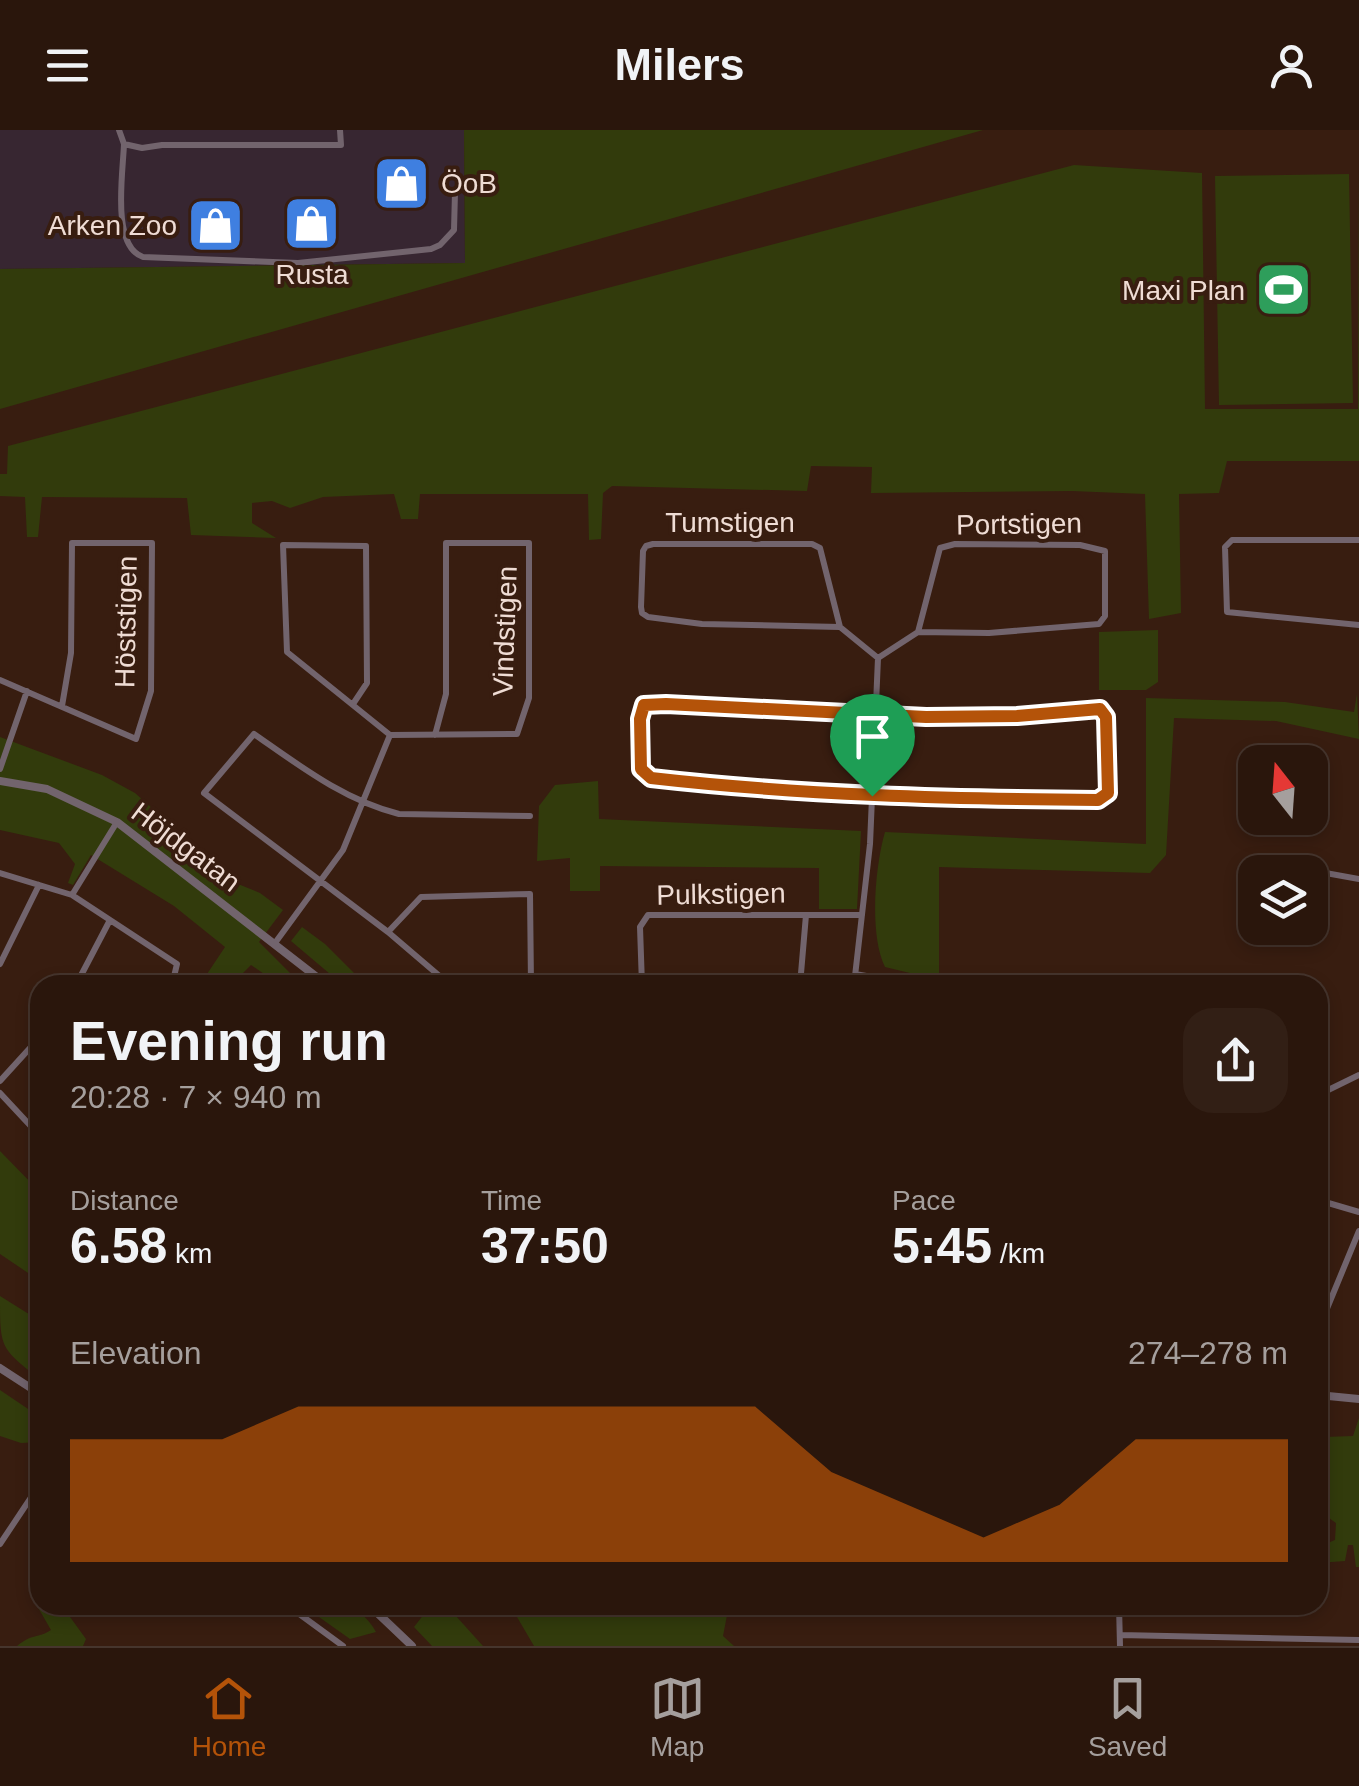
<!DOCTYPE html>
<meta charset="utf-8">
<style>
body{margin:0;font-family:Arial,sans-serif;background:#321f15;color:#f1f3f6;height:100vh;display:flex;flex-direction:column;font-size:38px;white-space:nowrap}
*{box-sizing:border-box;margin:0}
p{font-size:32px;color:#a59f9d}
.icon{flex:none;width:55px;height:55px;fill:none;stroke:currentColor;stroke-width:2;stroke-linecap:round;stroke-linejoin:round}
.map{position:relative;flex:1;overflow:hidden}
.details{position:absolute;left:30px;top:845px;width:1298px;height:640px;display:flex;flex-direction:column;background:#2a160c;border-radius:30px;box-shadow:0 5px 15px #0003,0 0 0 2px #46352d}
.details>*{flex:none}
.needle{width:65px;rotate:343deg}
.fabs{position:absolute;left:1238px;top:615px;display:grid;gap:20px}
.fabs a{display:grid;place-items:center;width:90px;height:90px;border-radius:20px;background:#2a160c;box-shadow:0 5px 15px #0003,0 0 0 2px #46352d;font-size:50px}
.pin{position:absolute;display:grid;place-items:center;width:85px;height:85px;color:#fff;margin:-102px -42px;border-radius:50% 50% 50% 0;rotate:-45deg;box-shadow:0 0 10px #0007}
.pin .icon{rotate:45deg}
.round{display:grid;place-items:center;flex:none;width:105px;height:105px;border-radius:30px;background:#321f15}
.headline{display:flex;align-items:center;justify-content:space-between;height:170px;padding:0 40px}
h1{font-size:55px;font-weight:600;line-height:75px}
.metrics{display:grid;grid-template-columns:repeat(3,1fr);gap:15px;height:170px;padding:10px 40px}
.metrics div{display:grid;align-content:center}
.metrics b{font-size:50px;font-weight:600}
.metrics small{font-size:28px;font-weight:400}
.metrics p{font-size:28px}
.chart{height:280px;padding:20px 40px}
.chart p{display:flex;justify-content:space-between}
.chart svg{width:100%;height:180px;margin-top:10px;fill:#b45309;opacity:.7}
header{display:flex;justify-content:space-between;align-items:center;height:130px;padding:0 40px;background:#2a160c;font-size:45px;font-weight:600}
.tabs{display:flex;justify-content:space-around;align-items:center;height:140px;border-top:2px solid #46352d;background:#2a160c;font-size:28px;color:#a59f9d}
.tabs a{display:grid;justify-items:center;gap:5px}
.tabs .on{color:#b45309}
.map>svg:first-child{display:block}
.commercial{fill:#372631}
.green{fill:#323b0c}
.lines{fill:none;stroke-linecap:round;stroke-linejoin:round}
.minor{stroke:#72646d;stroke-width:6}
.tertiary{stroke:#72646d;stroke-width:8}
.route-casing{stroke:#fff;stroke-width:20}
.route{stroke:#b45309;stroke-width:12}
.labels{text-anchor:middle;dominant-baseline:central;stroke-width:8;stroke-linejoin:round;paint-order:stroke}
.poi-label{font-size:28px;fill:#efdcd4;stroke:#381d10;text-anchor:end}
.street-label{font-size:28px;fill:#efdcd4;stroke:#381d10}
</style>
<header><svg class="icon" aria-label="menu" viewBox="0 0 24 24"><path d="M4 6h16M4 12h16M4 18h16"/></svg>Milers<svg class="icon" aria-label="person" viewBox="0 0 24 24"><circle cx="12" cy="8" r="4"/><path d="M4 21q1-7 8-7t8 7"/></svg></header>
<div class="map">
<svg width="1359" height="1516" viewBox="0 0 1359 1516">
<rect width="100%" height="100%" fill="#381d10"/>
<path class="commercial" d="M 0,0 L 464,0 L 465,133 L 0,139 Z"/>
<path class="green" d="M 464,0 L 983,0 L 0,279 L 0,139 L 465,133 Z
M 1074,35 L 1202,43 L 1205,279 L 1358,279 L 1359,39 L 1359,331 L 1227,331 L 1219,363 L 1179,364 L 1181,483 L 1149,489 L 1145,364 L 1072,361 L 871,363 L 872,337 L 811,336 L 807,361 L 612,356 L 603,363 L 601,409 L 589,410 L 588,364 L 420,364 L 418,389 L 401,389 L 394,364 L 323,367 L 290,378 L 272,371 L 252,373 L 252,393 L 276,408 L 191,405 L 187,368 L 42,367 L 38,407 L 27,407 L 25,367 L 0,366 L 0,344 L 7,344 L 8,316 Z
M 1349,44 L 1353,273 L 1219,275 L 1215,46 Z
M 1158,500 L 1158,552 L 1146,560 L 1099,560 L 1099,502 Z
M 1357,564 L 1359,609 L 1276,591 L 1174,588 L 1166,725 L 1150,743 L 939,737 L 939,850 L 885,837 C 869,805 875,736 885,702 L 1146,714 L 1146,568 L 1285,572 L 1354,582 Z
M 0,607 L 102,645 L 135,663 L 238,754 L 260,763 L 283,780 L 259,812 L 291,844 L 318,855 L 280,855 L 251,835 L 231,855 L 222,855 L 207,844 L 225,817 L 174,776 L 91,725 L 73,755 L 68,753 L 75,734 L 59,713 L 0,700 Z
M 598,651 L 599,689 L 861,701 L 857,779 L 819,779 L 819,738 L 600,736 L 600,761 L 570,761 L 570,728 L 537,731 L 539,676 L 555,655 Z
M 302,797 L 325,814 L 366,855 L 343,855 L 291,811 Z
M 0,1021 L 40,1062 L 40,1151 L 0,1124 Z
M 0,1166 L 40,1191 L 40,1249 C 0,1218 0,1218 0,1166 Z
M 0,1260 L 40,1287 L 40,1312 L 21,1313 L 0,1306 Z
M 1359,1288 L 1359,1437 L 1356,1437 L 1353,1415 L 1348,1415 L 1345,1431 L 1318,1433 L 1318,1417 L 1335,1410 L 1336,1393 L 1326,1386 L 1318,1374 L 1318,1300 L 1324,1307 L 1353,1306 Z
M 40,1473 L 65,1480 L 86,1509 L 83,1516 L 17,1516 C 33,1503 37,1509 51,1500 L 36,1474 Z
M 302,1475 C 334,1475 359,1471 376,1502 L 350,1509 Z
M 431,1475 L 446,1475 L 483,1516 L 432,1516 L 414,1497 Z
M 501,1475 L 729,1475 L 723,1506 L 734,1516 L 534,1516 L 517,1487 Z"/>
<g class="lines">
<path class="minor" d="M 119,0 L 124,14 L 142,18 L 162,15 L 341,15 L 340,0
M 124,14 C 123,43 111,116 143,127 L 298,133 L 431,119 L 440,115 L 454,100 L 455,62
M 1359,410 L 1232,410 L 1225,417 L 1227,482 L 1359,495
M 840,497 L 702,494 L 648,487 L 642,483 L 641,477 L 643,421 L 646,416 L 653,414 L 812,414 L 820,418 L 840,497 L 878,528
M 878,528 L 918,502 L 940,418 L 955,414 L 1080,415 L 1105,421 L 1105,486 L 1099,494 L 989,503 L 918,502
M 0,550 L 136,609 L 151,561 L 152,413 L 72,413 L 71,523 L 62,576
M 353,574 L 367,553 L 366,416 L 283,415 L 287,522 L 390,605
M 666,574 L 926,587 L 1017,586 L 1101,579 L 1105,587 L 1108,663 L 1098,670 C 949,670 799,666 651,648 L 641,639 L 640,589 L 644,575 Z
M 390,605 L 517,604 L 529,568 L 529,413 L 446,413 L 446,564 L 435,605
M 0,639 L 27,561
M 1276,734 L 1359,749
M 0,743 L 72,765 L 177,834 L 172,855
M 72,765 L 117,692
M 388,802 L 421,767 L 530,764 L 531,855
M 275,813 L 343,720 L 390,605
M 0,834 L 39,755
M 855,844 L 917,855
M 76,855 L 110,790
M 450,855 L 388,802 L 204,663 L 254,604 C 300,636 344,670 399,684 L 530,686
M 642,855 L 640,797 L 648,785 L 862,785
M 800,855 L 806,785
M 854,855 L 870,714 L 878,528
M 0,951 L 40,907
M 0,963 L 40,1006
M 1318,965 L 1359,945
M 1318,1070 L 1359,1082
M 1318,1193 L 1321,1193 L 1359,1101
M 0,1414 L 40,1354
M 287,1475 L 343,1516
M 1119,1475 L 1120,1516
M 1120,1505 L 1359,1510"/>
<path class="tertiary" d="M 0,651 L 47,659 L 117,692 L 327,855
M 0,1238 L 40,1264
M 1318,1265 L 1359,1269
M 369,1475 L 412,1516"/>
</g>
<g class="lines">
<defs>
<path id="route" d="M 666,574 L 926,587 L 1017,586 L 1100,579 L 1106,587 L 1108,663 L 1098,670 C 949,669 800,665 651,648 L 641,639 L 640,589 L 644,575 Z"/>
</defs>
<use href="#route" class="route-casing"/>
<use href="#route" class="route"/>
</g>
<defs>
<symbol id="shop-square" viewBox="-11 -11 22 22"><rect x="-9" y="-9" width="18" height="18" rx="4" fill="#3f7fe0" stroke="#381d10"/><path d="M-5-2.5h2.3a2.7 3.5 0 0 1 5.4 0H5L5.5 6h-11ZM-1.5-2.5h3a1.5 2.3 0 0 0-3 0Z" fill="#fff"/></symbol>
<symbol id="stadium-square" viewBox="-11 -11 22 22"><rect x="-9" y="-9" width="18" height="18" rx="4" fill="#2e9e5b" stroke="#381d10"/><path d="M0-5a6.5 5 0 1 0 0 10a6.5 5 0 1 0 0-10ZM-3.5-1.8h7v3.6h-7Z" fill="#fff"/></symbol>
</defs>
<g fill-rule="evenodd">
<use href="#shop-square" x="370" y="22" width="63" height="63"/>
<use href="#shop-square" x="280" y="62" width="63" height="63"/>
<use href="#shop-square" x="184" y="64" width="63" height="63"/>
<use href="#stadium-square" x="1252" y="128" width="63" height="63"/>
</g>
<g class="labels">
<g class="poi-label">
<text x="441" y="53" text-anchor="start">ÖoB</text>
<text x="177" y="95">Arken Zoo</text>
<text x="312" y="144" text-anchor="middle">Rusta</text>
<text x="1245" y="160">Maxi Plan</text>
</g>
<g class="street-label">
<text x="730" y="392">Tumstigen</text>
<text transform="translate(1019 394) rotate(-1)">Portstigen</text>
<text transform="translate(126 492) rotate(-89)">Höststigen</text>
<text transform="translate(505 501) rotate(-88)">Vindstigen</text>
<text transform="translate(186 717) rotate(37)">Höjdgatan</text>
<text transform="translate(721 764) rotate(-1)">Pulkstigen</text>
</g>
</g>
</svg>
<div class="fabs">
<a><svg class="needle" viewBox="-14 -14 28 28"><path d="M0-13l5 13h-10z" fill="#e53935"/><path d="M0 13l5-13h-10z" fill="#a59f9d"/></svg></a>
<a><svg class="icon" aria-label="layers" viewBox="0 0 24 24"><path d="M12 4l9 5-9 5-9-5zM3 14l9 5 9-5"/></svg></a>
</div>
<div class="pin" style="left:872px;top:666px;background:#1e9e55"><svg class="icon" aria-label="arrive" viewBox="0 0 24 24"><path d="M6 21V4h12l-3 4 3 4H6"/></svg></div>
<section class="details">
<div class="headline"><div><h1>Evening run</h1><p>20:28 · 7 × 940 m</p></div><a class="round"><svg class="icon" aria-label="share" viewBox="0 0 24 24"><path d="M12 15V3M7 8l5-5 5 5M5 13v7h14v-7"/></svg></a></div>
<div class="metrics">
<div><p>Distance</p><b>6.58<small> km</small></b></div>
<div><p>Time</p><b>37:50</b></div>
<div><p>Pace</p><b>5:45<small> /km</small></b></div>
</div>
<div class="chart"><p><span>Elevation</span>274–278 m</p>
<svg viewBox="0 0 160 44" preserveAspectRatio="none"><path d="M0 44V14L10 14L20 14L30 6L40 6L50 6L60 6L70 6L80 6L90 6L100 22L110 30L120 38L130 30L140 14L150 14L160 14V44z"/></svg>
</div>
</section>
</div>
<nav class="tabs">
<a class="on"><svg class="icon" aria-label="home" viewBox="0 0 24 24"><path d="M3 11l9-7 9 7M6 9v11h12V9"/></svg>Home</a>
<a><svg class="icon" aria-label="map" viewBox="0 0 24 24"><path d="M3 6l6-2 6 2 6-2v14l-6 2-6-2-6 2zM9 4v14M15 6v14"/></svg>Map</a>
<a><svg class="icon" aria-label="saved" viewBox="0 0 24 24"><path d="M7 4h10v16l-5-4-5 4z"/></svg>Saved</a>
</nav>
